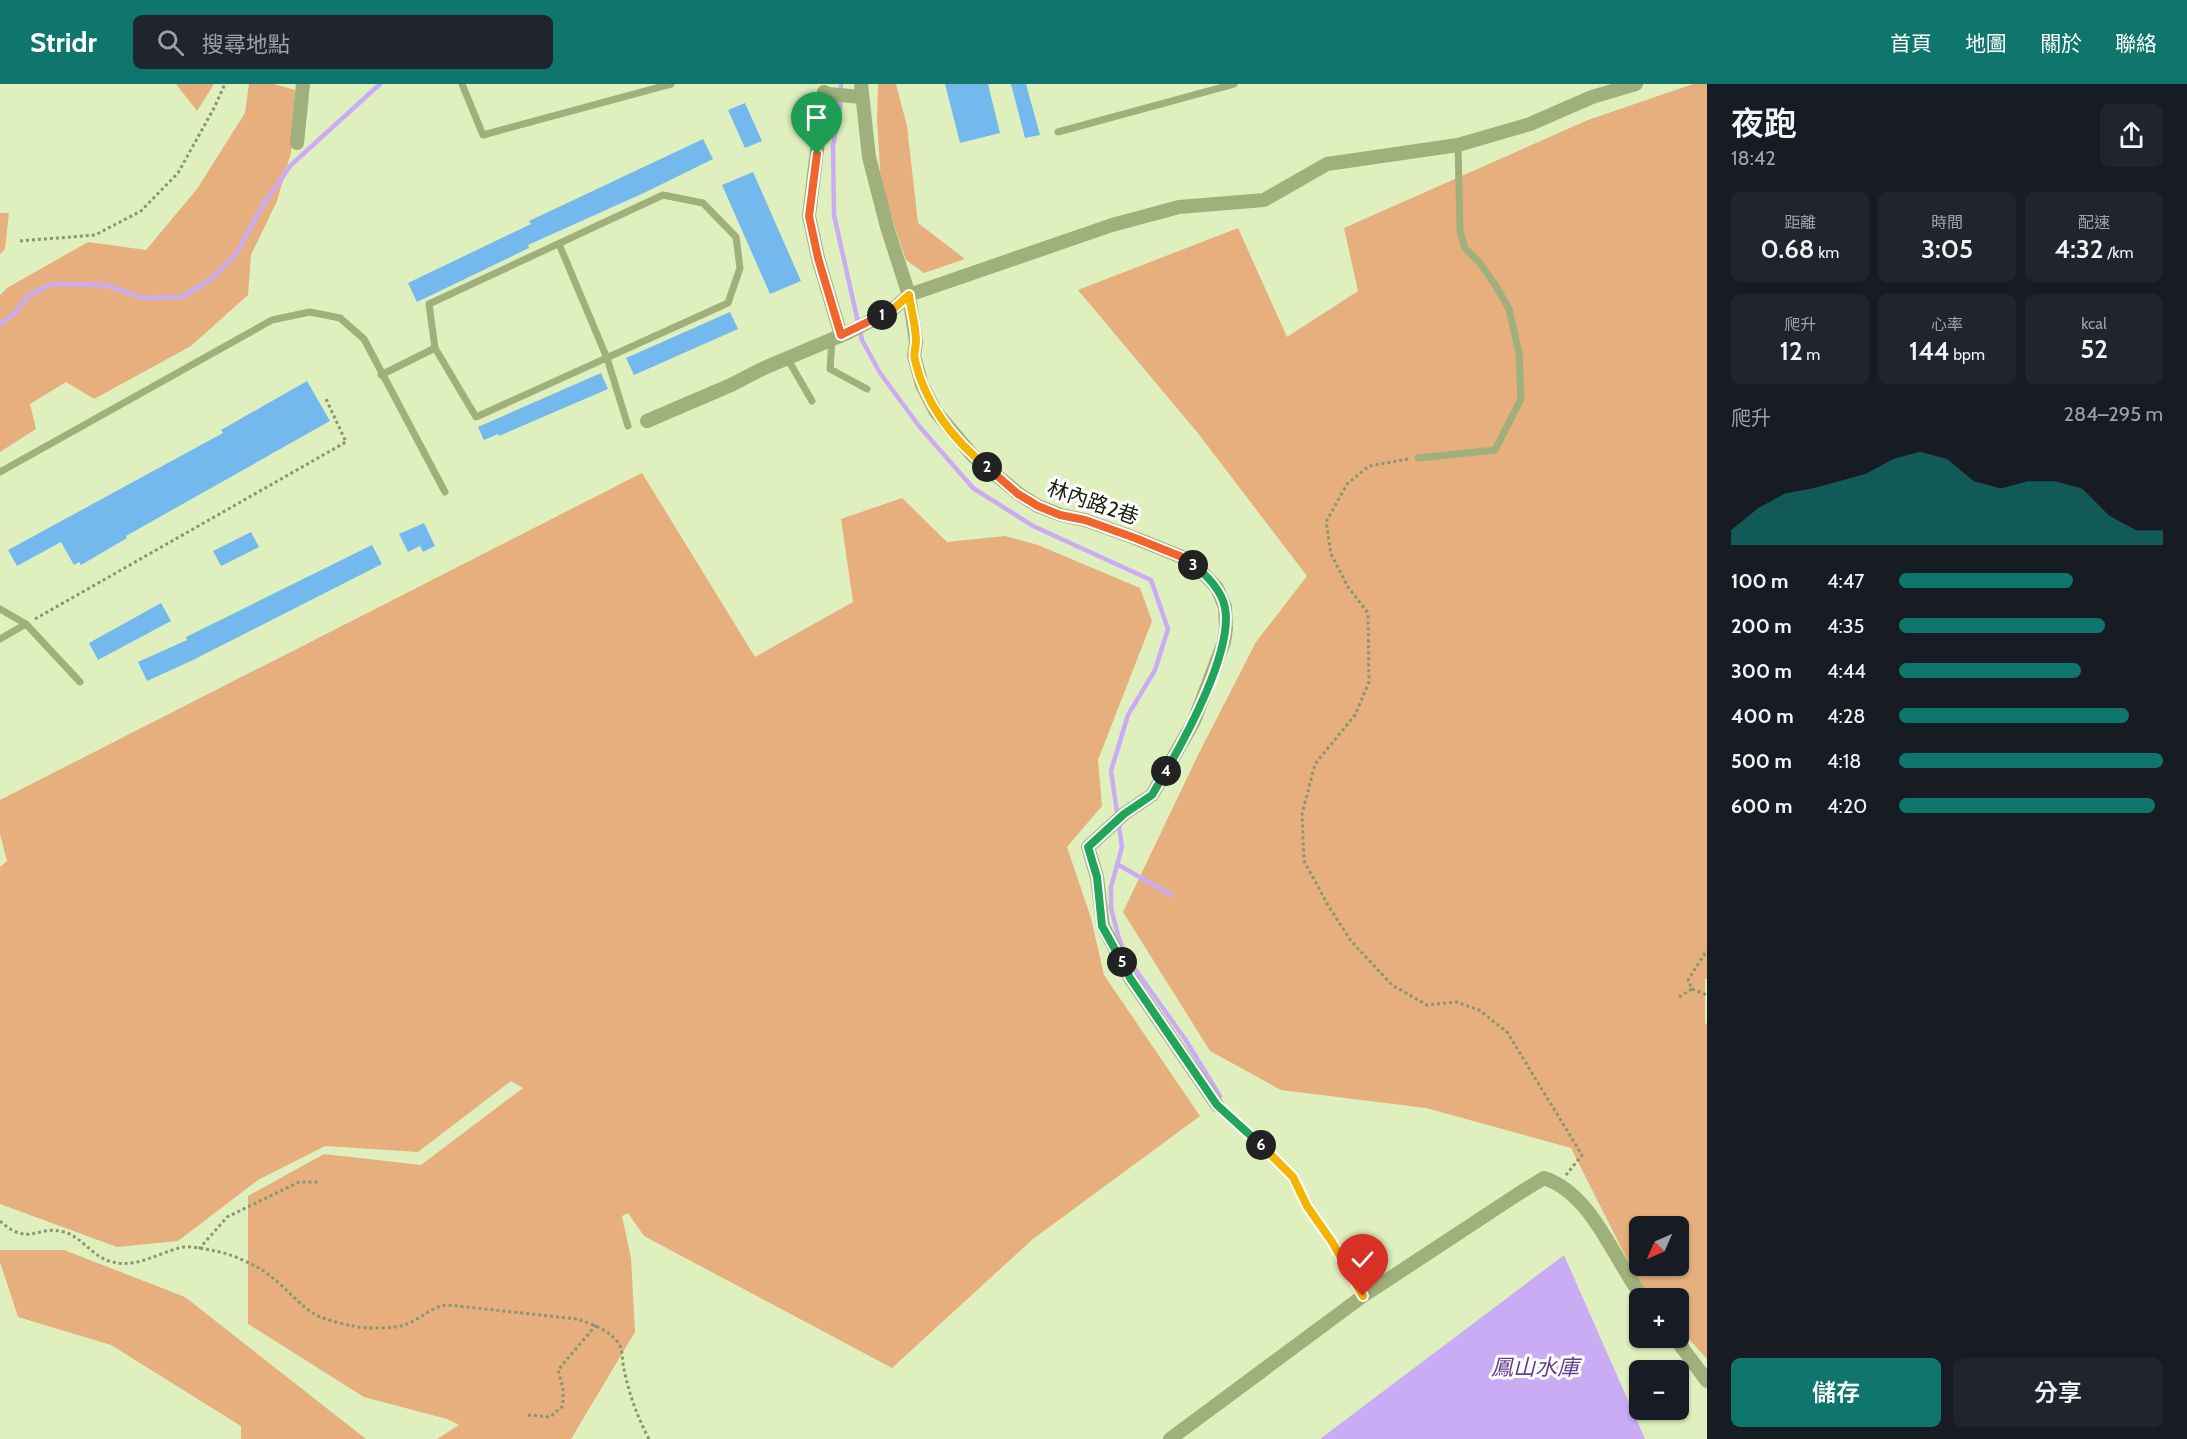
<!DOCTYPE html>
<html lang="zh-TW">
<meta charset="utf-8">
<style>
body{margin:0;font-family:Cabin,"Noto Sans TC",sans-serif;background:#20242c;color:#f1f3f6;height:100vh;display:flex;flex-direction:column;font-size:22px;white-space:nowrap}
*{box-sizing:border-box;margin:0}
p{font-size:20px;color:#9ea1a6}
.icon{flex:none;width:33px;height:33px;fill:none;stroke:currentColor;stroke-width:2;stroke-linecap:round;stroke-linejoin:round}
.map{position:relative;flex:1;overflow:hidden}
.panel{display:flex;flex-direction:column;background:#171b24;width:480px}
.panel>*{flex:none}
.needle{width:39px;rotate:225deg}
.fabs{position:absolute;left:1629px;top:1132px;display:grid;gap:12px}
.fabs a{display:grid;place-items:center;width:60px;height:60px;border-radius:9px;background:#171b24;box-shadow:0 2px 4px #0004;font-size:30px}
.pin{position:absolute;display:grid;place-items:center;width:51px;height:51px;color:#fff;margin:-62px -26px;border-radius:50% 50% 50% 0;rotate:-45deg;box-shadow:0 0 6px #0007}
.pin .icon{rotate:45deg}
.km{position:absolute;width:30px;height:30px;margin:-15px;border-radius:50%;background:#222;color:#fff;font-size:16px;line-height:30px;text-align:center}
.round{display:grid;place-items:center;flex:none;width:63px;height:63px;border-radius:9px;background:#20242c}
.headline{display:flex;align-items:center;justify-content:space-between;height:102px;padding:0 24px}
h1{font-size:33px;font-weight:600;line-height:45px}
.figures{display:grid;grid-template-columns:repeat(3,1fr);gap:9px;height:102px;padding:6px 24px}
.figures div{display:grid;align-content:center;border-radius:9px;background:#20242c;text-align:center}
.figures b{font-size:26px;font-weight:600}
.figures small{font-size:16px;font-weight:400}
.figures p{font-size:16px}
.chart{height:168px;padding:12px 24px}
.chart p{display:flex;justify-content:space-between}
.chart svg{width:100%;height:108px;margin-top:6px;fill:#0f766e;opacity:.7}
.action{display:flex;gap:12px;margin-top:auto;padding:12px 24px}
.action a{flex:1;height:69px;border-radius:9px;background:#0f766e;color:#fff;font-size:24px;font-weight:600;line-height:69px;text-align:center}
.action a+a{background:#20242c;color:#f1f3f6}
ul{padding:0 24px;list-style:none;font-size:20px}
li{display:grid;grid-template-columns:96px 72px 1fr;align-items:center;height:45px}
li i{height:15px;border-radius:8px;background:#0f766e}
header{display:flex;align-items:center;gap:36px;box-sizing:border-box;height:84px;padding:0 30px;background:#0f766e;color:#fff}
header strong{font-size:28px}
nav{display:flex;gap:33px;margin-inline-start:auto;font-size:21px}
.search{width:420px;height:54px;background:#20242c;display:flex;align-items:center;gap:15px;box-sizing:border-box;padding:0 21px;border-radius:9px;color:#9ea1a6;font-size:22px}
main{display:flex;flex:1;min-height:0}
.map>svg:first-child{display:block}
.green{fill:#e6af7d;fill-rule:evenodd}
.water{fill:#caacf4}
.lines{fill:none;stroke-linecap:round;stroke-linejoin:round}
.stream{stroke:#caacf4;stroke-width:4.5}
.building{fill:#74b9ee}
.path{stroke:#899671;stroke-width:3;stroke-dasharray:3 3;stroke-linecap:butt}
.service{stroke:#9fb07c;stroke-width:7}
.minor{stroke:#9fb07c;stroke-width:14}
.split-1-casing{stroke:#fff;stroke-width:12}
.split-2-casing{stroke:#fff;stroke-width:12}
.split-3-casing{stroke:#fff;stroke-width:12}
.split-4-casing{stroke:#fff;stroke-width:12}
.split-5-casing{stroke:#fff;stroke-width:12}
.split-6-casing{stroke:#fff;stroke-width:12}
.split-7-casing{stroke:#fff;stroke-width:12}
.split-1{stroke:#f0652b;stroke-width:8}
.split-2{stroke:#f5b400;stroke-width:8}
.split-3{stroke:#f0652b;stroke-width:8}
.split-4{stroke:#22a559;stroke-width:8}
.split-5{stroke:#22a559;stroke-width:8}
.split-6{stroke:#22a559;stroke-width:8}
.split-7{stroke:#f5b400;stroke-width:8}
.labels{text-anchor:middle;dominant-baseline:central;stroke-width:6;stroke-linejoin:round;paint-order:stroke}
.street-label{font-size:21px;fill:#191f0d;stroke:#fff}
.water-label{font-size:22px;font-style:italic;fill:#653d91;stroke:#fff}
</style>
<header>
<strong>Stridr</strong>
<div class="search"><svg class="icon" aria-label="search" viewBox="0 0 24 24"><circle cx="10" cy="10" r="6"/><path d="M15 15l6 6"/></svg>搜尋地點</div>
<nav><a>首頁</a><a>地圖</a><a>關於</a><a>聯絡</a></nav>
</header>
<main>
<div class="map">
<svg width="1707" height="1355" viewBox="0 0 1707 1355">
<rect width="100%" height="100%" fill="#dff0be"/>
<path class="green" d="M 176,0 L 214,0 L 197,27 Z
M 249,0 L 274,0 L 295,6 L 291,69 L 277,117 L 251,171 L 248,211 L 191,262 L 94,315 L 66,298 L 30,320 L 36,345 L 0,368 L 0,211 L 7,204 L 88,158 L 146,166 L 197,105 L 231,51 L 245,29 Z
M 878,0 L 896,0 L 907,42 L 918,139 L 965,175 L 924,189 L 906,176 L 881,102 L 877,35 Z
M 1693,0 L 1707,0 L 1707,895 L 1705,895 L 1705,940 L 1707,939 L 1707,1275 L 1679,1244 L 1678,1215 L 1653,1215 L 1640,1201 L 1571,1064 L 1426,1024 L 1281,1006 L 1210,967 L 1123,828 L 1198,671 L 1256,558 L 1307,492 L 1197,348 L 1078,206 L 1238,144 L 1287,253 L 1358,207 L 1344,144 L 1588,36 ZM 1640,1143 L 1678,1143 L 1678,1182 L 1640,1182 Z
M 0,129 L 9,129 L 5,165 L 0,170 Z
M 642,389 L 755,573 L 853,518 L 841,435 L 902,414 L 947,458 L 1005,452 L 1038,461 L 1140,504 L 1152,537 L 1098,676 L 1102,722 L 1067,763 L 1091,834 L 1104,891 L 1200,1032 L 1033,1155 L 892,1284 L 644,1152 L 628,1129 L 622,1132 L 631,1174 L 635,1248 L 571,1355 L 437,1355 L 459,1341 L 447,1335 L 364,1313 L 248,1240 L 248,1112 L 324,1070 L 421,1081 L 523,1004 L 511,997 L 418,1068 L 325,1062 L 258,1096 L 178,1157 L 117,1163 L 0,1120 L 0,783 L 7,777 L 0,750 L 0,716 Z
M 0,1166 L 64,1166 L 185,1213 L 366,1355 L 241,1355 L 241,1342 L 111,1261 L 18,1233 L 0,1178 Z"/>
<path class="water" d="M 1564,1171 L 1645,1355 L 1320,1355 Z"/>
<g class="lines">
<path class="stream" d="M 841,0 L 840,23 L 833,62 L 834,131 L 862,256 L 880,289 L 919,342 L 973,404 L 1033,442 L 1151,496 L 1168,545 L 1155,586 L 1128,631 L 1111,687 L 1122,763 L 1111,803 L 1111,824 L 1118,851 L 1125,871 L 1185,955 L 1220,1012
M 0,240 L 15,229 L 29,211 L 52,200 L 106,201 L 143,214 L 182,213 L 211,195 L 236,170 L 263,121 L 291,81 L 380,0
M 1117,780 L 1171,811"/>
</g>
<path class="building" d="M 945,0 L 988,0 L 1000,49 L 960,59 Z
M 1011,0 L 1026,0 L 1040,51 L 1025,54 Z
M 745,19 L 762,57 L 745,64 L 728,26 Z
M 703,55 L 713,75 L 646,108 L 528,161 L 529,164 L 417,218 L 408,199 L 531,140 L 529,137 Z
M 753,88 L 801,197 L 770,210 L 722,101 Z
M 730,228 L 738,245 L 634,291 L 626,274 Z
M 601,289 L 608,305 L 499,352 L 498,350 L 484,356 L 478,343 Z
M 307,297 L 330,337 L 126,452 L 127,454 L 81,481 L 79,478 L 74,481 L 61,458 L 17,482 L 8,466 L 223,349 L 221,346 Z
M 424,439 L 435,462 L 423,468 L 420,462 L 408,468 L 399,450 Z
M 251,448 L 259,463 L 221,482 L 213,467 Z
M 372,461 L 382,480 L 191,577 L 147,597 L 138,578 L 187,556 L 186,553 Z
M 161,519 L 171,537 L 98,576 L 89,559 Z"/>
<g class="lines">
<path class="path" d="M 20,157 L 95,151 L 141,127 L 178,89 L 214,24 L 225,0
M 1408,375 L 1369,382 L 1347,400 L 1326,438 L 1331,470 L 1348,503 L 1368,529 L 1369,598 L 1355,631 L 1315,680 L 1302,730 L 1304,777 L 1329,823 L 1351,857 L 1392,901 L 1427,921 L 1456,918 L 1479,926 L 1507,948 L 1582,1071 L 1566,1091
M 35,535 L 346,358 L 326,315
M 1692,905 L 1707,911
M 1679,913 L 1692,905 L 1688,896 L 1707,866
M 1227,1030 L 1293,1093 L 1307,1122 L 1332,1158 L 1355,1200
M 0,1137 C 30,1164 38,1140 64,1148 C 82,1153 91,1171 109,1177 C 136,1186 158,1168 184,1163 C 193,1162 206,1165 215,1167 C 230,1169 258,1182 269,1191 C 286,1203 299,1222 318,1232 C 328,1236 342,1240 353,1242 C 364,1245 397,1245 407,1240 C 422,1234 432,1222 448,1221 L 577,1235 C 592,1240 612,1247 620,1262 C 623,1268 622,1278 624,1285 C 629,1310 637,1332 649,1355
M 199,1165 L 227,1133 L 299,1098 L 319,1098
M 528,1331 L 550,1333 L 563,1322 L 563,1304 L 558,1286 L 596,1241"/>
<path class="service" d="M 462,0 L 483,51 L 671,0
M 1058,48 L 1234,0
M 559,160 L 607,274 L 628,342
M 832,255 L 830,285 L 867,305
M 787,274 L 812,317
M 381,291 L 435,264 L 476,333 L 728,219 L 740,184 L 736,153 L 703,119 L 663,111 L 429,220 L 435,264
M 1418,374 L 1495,366 L 1521,315 L 1519,269 L 1509,225 L 1494,199 L 1479,178 L 1465,164 L 1460,147 L 1458,61
M 0,388 L 272,236 L 310,228 L 340,234 L 364,255 L 445,408
M 0,525 L 26,540 L 80,598
M 0,555 L 26,540"/>
<path class="minor" d="M 861,0 L 869,73 L 887,143 L 909,211 L 1112,141 L 1179,123 L 1264,116 L 1327,80 L 1458,61 L 1530,40 L 1592,13 L 1636,0
M 297,59 L 303,0
M 909,211 L 916,258 L 914,272 L 922,301 L 936,328 L 973,372 L 1019,410 L 1038,422 L 1061,431 L 1085,436 L 1135,454 L 1182,473 L 1201,487 L 1217,504 L 1225,523 L 1226,544 L 1224,558 L 1194,637 L 1152,711 L 1124,730 L 1088,763 L 1097,793 L 1103,842 L 1130,894 L 1217,1021
M 841,251 L 818,174 L 809,132 L 824,8 L 829,10 L 861,13
M 647,337 L 731,301 L 764,284 L 847,249 L 892,226 L 909,211
M 1675,1254 L 1707,1297
M 1170,1355 L 1363,1212 L 1518,1110 L 1544,1094 C 1593,1110 1614,1177 1644,1215"/>
</g>
<g class="lines">
<defs>
<path id="split-1" d="M 817,70 L 809,132 L 818,174 L 841,251 L 882,231"/>
<path id="split-2" d="M 882,231 L 892,226 L 909,211 C 911,226 916,242 916,257 C 916,264 913,269 915,276 C 924,318 953,356 987,383"/>
<path id="split-3" d="M 987,383 L 1018,410 L 1038,422 L 1060,431 L 1085,436 L 1135,454 L 1182,473 L 1193,481"/>
<path id="split-4" d="M 1166,687 C 1187,651 1233,566 1225,524 C 1222,507 1207,491 1193,481"/>
<path id="split-5" d="M 1122,878 L 1102,842 L 1097,793 L 1088,763 L 1124,730 L 1152,711 L 1166,687"/>
<path id="split-6" d="M 1122,878 L 1130,894 L 1217,1021 L 1261,1061"/>
<path id="split-7" d="M 1261,1061 L 1293,1093 L 1307,1122 L 1332,1158 L 1363,1212"/>
</defs>
<use href="#split-1" class="split-1-casing"/>
<use href="#split-2" class="split-2-casing"/>
<use href="#split-3" class="split-3-casing"/>
<use href="#split-4" class="split-4-casing"/>
<use href="#split-5" class="split-5-casing"/>
<use href="#split-6" class="split-6-casing"/>
<use href="#split-7" class="split-7-casing"/>
<use href="#split-1" class="split-1"/>
<use href="#split-2" class="split-2"/>
<use href="#split-3" class="split-3"/>
<use href="#split-4" class="split-4"/>
<use href="#split-5" class="split-5"/>
<use href="#split-6" class="split-6"/>
<use href="#split-7" class="split-7"/>
</g>
<g class="labels">
<g class="street-label">
<text transform="translate(1093 418) rotate(19)">林內路2巷</text>
</g>
<g class="water-label">
<text x="1535" y="1283">鳳山水庫</text>
</g>
</g>
</svg>
<div class="fabs">
<a><svg class="needle" viewBox="-14 -14 28 28"><path d="M0-13l5 13h-10z" fill="#e53935"/><path d="M0 13l5-13h-10z" fill="#9ea1a6"/></svg></a>
<a>+</a>
<a>−</a>
</div>
<div class="pin" style="left:817px;top:70px;background:#1e9e55"><svg class="icon" aria-label="arrive" viewBox="0 0 24 24"><path d="M6 21V4h12l-3 4 3 4H6"/></svg></div>
<div class="pin" style="left:1363px;top:1212px;background:#d93025"><svg class="icon" aria-label="check" viewBox="0 0 24 24"><path d="M5 12l5 5 9-10"/></svg></div>
<b class="km" style="left:882px;top:231px">1</b>
<b class="km" style="left:987px;top:383px">2</b>
<b class="km" style="left:1193px;top:481px">3</b>
<b class="km" style="left:1166px;top:687px">4</b>
<b class="km" style="left:1122px;top:878px">5</b>
<b class="km" style="left:1261px;top:1061px">6</b>
</div>
<section class="panel">
<div class="headline"><div><h1>夜跑</h1><p>18:42</p></div><a class="round"><svg class="icon" aria-label="share" viewBox="0 0 24 24"><path d="M12 15V3M7 8l5-5 5 5M5 13v7h14v-7"/></svg></a></div>
<div class="figures">
<div><p>距離</p><b>0.68<small> km</small></b></div>
<div><p>時間</p><b>3:05</b></div>
<div><p>配速</p><b>4:32<small> /km</small></b></div>
</div>
<div class="figures">
<div><p>爬升</p><b>12<small> m</small></b></div>
<div><p>心率</p><b>144<small> bpm</small></b></div>
<div><p>kcal</p><b>52</b></div>
</div>
<div class="chart"><p><span>爬升</span>284–295 m</p>
<svg viewBox="0 0 160 44" preserveAspectRatio="none"><path d="M0 44V38L10 29L20 23L30 21L40 18L50 15L60 9L70 6L80 9L90 18L100 21L110 18L120 18L130 21L140 32L150 38L160 38V44z"/></svg>
</div>
<ul>
<li><b>100 m</b>4:47<i style="width:66%"></i></li>
<li><b>200 m</b>4:35<i style="width:78%"></i></li>
<li><b>300 m</b>4:44<i style="width:69%"></i></li>
<li><b>400 m</b>4:28<i style="width:87%"></i></li>
<li><b>500 m</b>4:18<i style="width:100%"></i></li>
<li><b>600 m</b>4:20<i style="width:97%"></i></li>
</ul>
<div class="action"><a>儲存</a><a>分享</a></div>
</section>
</main>
